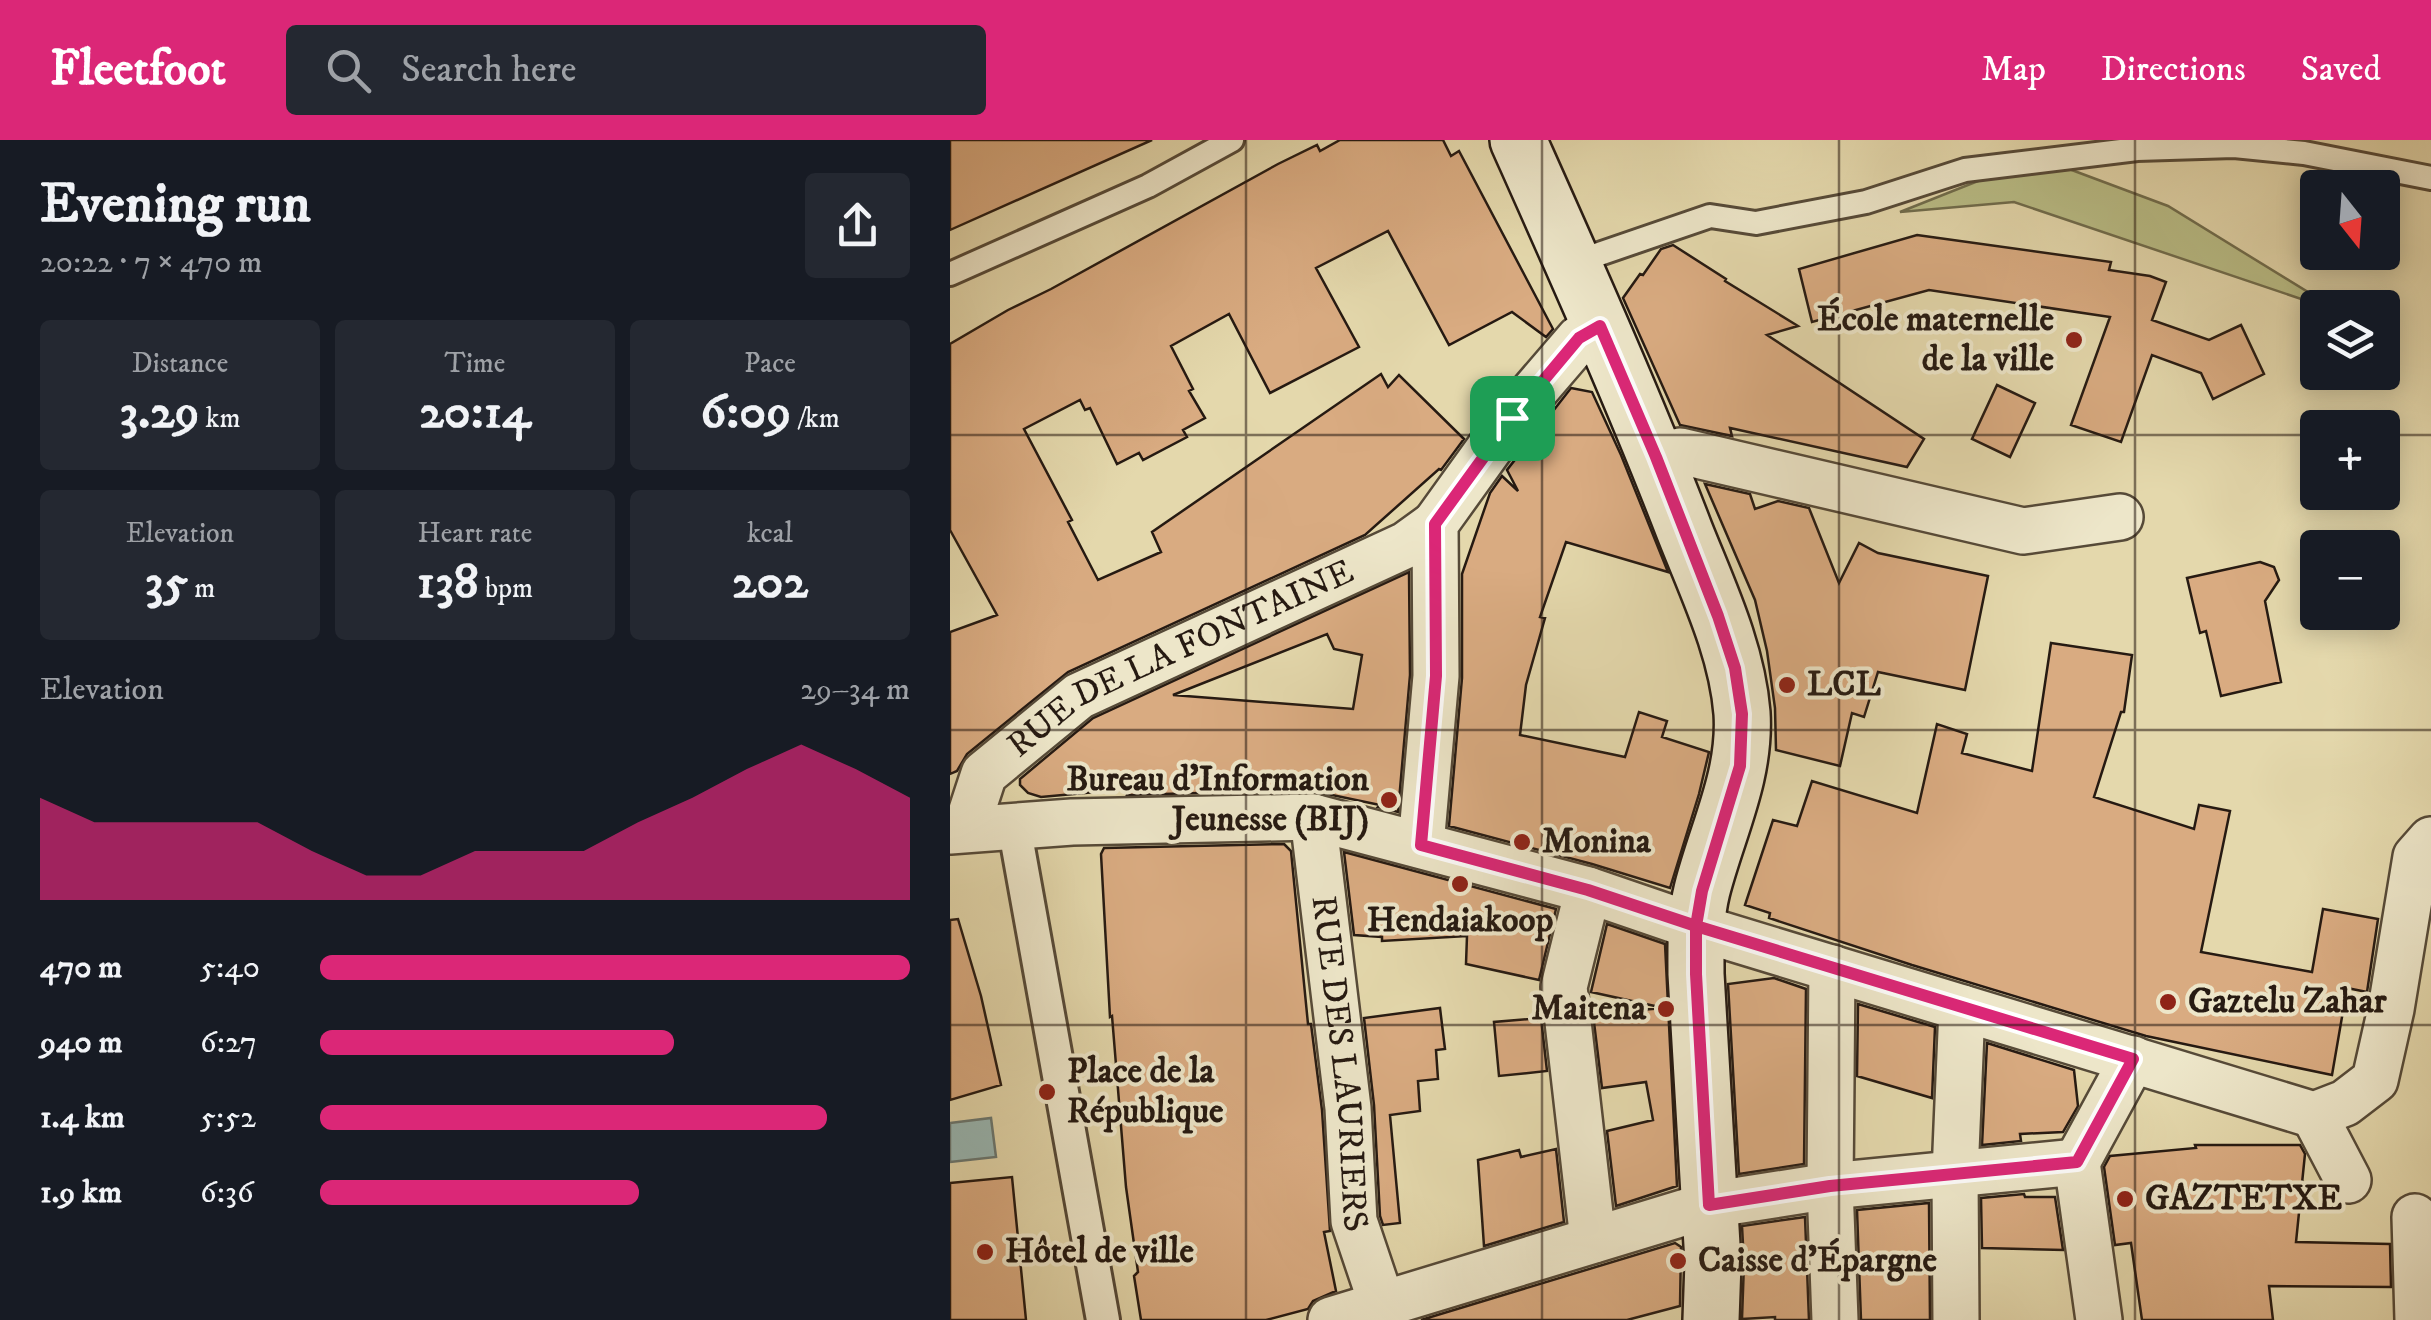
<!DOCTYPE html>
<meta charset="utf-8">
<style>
body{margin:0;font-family:"IM FELL DW Pica",serif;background:#242831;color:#f1f3f6;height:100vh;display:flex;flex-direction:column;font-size:38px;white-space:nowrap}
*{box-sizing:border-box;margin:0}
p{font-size:32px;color:#9ea1a6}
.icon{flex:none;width:55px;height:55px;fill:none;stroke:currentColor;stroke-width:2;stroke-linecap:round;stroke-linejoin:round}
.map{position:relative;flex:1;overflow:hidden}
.panel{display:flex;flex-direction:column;background:#171b24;width:950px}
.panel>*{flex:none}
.needle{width:65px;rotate:163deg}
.buttons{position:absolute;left:1350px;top:30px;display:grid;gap:20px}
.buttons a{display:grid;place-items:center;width:100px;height:100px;border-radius:10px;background:#171b24;box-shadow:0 5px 25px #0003;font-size:50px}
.pin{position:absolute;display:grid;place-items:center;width:85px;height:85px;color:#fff;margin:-42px;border-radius:20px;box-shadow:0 5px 15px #0006}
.round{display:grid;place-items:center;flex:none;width:105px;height:105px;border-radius:10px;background:#242831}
.head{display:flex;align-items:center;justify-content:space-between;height:170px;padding:0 40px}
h1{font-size:55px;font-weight:800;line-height:75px}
.stats{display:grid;grid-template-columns:repeat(3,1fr);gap:15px;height:170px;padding:10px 40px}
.stats div{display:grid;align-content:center;border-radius:10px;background:#242831;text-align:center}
.stats b{font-size:50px;font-weight:800}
.stats small{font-size:28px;font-weight:400}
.stats p{font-size:28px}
.chart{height:280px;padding:20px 40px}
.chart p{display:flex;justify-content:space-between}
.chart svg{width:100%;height:180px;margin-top:10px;fill:#db2777;opacity:.7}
ul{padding:0 40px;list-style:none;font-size:32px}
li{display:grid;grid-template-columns:160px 120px 1fr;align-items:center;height:75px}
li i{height:25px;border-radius:12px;background:#db2777}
header{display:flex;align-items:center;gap:60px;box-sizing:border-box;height:140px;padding:0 50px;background:#db2777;color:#fff}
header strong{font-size:48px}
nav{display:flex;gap:55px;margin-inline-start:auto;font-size:35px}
.search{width:700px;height:90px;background:#242831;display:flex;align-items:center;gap:25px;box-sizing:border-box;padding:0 35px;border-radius:10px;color:#9ea1a6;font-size:38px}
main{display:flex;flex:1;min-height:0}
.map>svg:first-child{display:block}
.green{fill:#b9bd86;stroke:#706c4c;stroke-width:2.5}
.water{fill:#99b8b4;stroke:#6b7973;stroke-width:2.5}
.building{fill:#d9ab81;stroke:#261a12;stroke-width:2.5;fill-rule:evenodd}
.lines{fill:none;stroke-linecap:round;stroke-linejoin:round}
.service-casing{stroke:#564a38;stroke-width:28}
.pedestrian-casing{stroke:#564a38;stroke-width:38}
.minor-casing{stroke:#564a38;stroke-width:50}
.secondary-casing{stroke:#261a12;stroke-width:60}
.service{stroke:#ede6c9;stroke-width:22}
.pedestrian{stroke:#ede6c9;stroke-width:32}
.minor{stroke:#ede6c9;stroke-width:45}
.secondary{stroke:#ede6c9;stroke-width:55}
.route-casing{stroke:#fff;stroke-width:20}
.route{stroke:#db2777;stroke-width:12}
.grid{fill:none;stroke:#261a12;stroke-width:2.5;stroke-opacity:0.55}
.poi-dot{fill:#8f2418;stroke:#ede6c9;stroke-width:4}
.labels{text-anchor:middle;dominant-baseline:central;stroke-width:8;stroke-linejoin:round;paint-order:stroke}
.poi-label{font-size:35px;font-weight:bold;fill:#261a12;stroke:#ede6c9;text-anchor:start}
.street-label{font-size:35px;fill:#261a12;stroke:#ede6c9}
</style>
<header>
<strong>Fleetfoot</strong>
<div class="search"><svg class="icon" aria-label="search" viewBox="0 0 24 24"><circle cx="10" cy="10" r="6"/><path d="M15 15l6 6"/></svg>Search here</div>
<nav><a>Map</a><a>Directions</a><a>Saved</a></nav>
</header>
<main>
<section class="panel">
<div class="head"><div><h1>Evening run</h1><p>20:22 · 7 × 470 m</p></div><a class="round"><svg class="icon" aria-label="share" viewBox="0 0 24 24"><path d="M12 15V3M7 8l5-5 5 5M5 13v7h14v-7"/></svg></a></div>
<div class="stats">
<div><p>Distance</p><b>3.29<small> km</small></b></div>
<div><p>Time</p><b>20:14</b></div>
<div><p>Pace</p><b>6:09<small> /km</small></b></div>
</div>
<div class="stats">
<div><p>Elevation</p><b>35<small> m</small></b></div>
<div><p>Heart rate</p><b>138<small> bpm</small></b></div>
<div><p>kcal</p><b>202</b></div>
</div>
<div class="chart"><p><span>Elevation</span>29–34 m</p>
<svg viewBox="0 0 160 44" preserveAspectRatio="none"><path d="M0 44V19L10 25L20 25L30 25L40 25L50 32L60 38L70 38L80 32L90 32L100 32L110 25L120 19L130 12L140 6L150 12L160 19V44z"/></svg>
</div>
<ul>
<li><b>470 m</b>5:40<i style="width:100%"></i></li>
<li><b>940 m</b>6:27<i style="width:60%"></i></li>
<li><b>1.4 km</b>5:52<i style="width:86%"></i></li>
<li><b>1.9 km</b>6:36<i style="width:54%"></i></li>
</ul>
</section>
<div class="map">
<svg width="1481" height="1180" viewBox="0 0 1481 1180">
<rect width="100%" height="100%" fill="#e4d8ac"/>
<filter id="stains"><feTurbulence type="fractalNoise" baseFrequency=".002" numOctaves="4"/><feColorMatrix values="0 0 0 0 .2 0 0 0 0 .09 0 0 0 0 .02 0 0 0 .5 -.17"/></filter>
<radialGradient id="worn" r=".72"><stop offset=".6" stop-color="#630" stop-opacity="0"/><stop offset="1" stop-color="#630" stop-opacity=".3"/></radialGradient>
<path class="green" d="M 1111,26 L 1218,66 L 1366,157 L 1363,163 L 1064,62 L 950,72 L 1038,37 Z"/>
<path class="water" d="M 41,978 L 46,1017 L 0,1022 L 0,983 Z"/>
<path class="building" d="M 0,0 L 202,0 L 0,90 Z
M 390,0 L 493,0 L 501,16 L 509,11 L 603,189 L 596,197 L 562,172 L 499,205 L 438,91 L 366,128 L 409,207 L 320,253 L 279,174 L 221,206 L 243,249 L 239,251 L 255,278 L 233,290 L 237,297 L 193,320 L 189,313 L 167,324 L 140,268 L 135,270 L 130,260 L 74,289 L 122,380 L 118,382 L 148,440 L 211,412 L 202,392 L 431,234 L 438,247 L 449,235 L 514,299 L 491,330 L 489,329 L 415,395 L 118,532 L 17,614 L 7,631 L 0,634 L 0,492 L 47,475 L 0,390 L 0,204 L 58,170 L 101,149 L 328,24 L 367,5 L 370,11 Z
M 967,95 L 1161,122 L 1159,130 L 1200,136 L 1216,142 L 1202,180 L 1259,200 L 1291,185 L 1314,234 L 1263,259 L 1251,233 L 1202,215 L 1171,302 L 1121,285 L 1160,177 L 979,150 L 862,182 L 849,129 Z
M 723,105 L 776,139 L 775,141 L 848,186 L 817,195 L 974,299 L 957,327 L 780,288 L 782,296 L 730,285 L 673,158 L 690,134 L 693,135 L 711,109 Z
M 1047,245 L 1085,263 L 1060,317 L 1022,299 Z
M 621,248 L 642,252 L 671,315 L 718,432 L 616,402 L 590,477 L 595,478 L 576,545 L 570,595 L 675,617 L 689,572 L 717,581 L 712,597 L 759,612 L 749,654 L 720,748 L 642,724 L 499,686 L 512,538 L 512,434 L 540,353 L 552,336 L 568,351 L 557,330 Z
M 755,344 L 800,354 L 805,369 L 828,361 L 859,368 L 889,443 L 909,403 L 928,413 L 1038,436 L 1015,550 L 928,532 L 914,577 L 902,573 L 890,626 L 826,610 L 825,568 L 817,511 L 805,460 Z
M 1310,422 L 1324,427 L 1329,440 L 1315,461 L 1331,542 L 1271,556 L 1256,491 L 1250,493 L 1237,438 Z
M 459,432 L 460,535 L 448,672 L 428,667 L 430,665 L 363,651 L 319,652 L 281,647 L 286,652 L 177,655 L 179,649 L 91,657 L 78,653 L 70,645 L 70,639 L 143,578 ZM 377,494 L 384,509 L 412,515 L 403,569 L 223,555 Z
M 1101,503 L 1182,515 L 1174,572 L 1171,572 L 1144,657 L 1244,689 L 1249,665 L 1280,671 L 1251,812 L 1362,832 L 1373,769 L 1428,779 L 1417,852 L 1397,848 L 1382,935 L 1196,896 L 962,825 L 819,778 L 820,773 L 795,765 L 823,680 L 847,686 L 862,641 L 967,673 L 987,584 L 1017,594 L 1012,613 L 1082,631 Z
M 334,704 L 341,711 L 358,884 L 361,884 L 372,970 L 380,1091 L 374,1092 L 386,1151 L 363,1161 L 358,1169 L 316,1180 L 191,1180 L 184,1136 L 188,1132 L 176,1047 L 162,876 L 160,877 L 151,714 L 154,708 Z
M 394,712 L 606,769 L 589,840 L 516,824 L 517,796 L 432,801 L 432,797 L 404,795 Z
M 8,779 L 31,856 L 51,945 L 0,960 L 0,780 Z
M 657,784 L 715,804 L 727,1046 L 666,1066 L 657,991 L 703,980 L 696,942 L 652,948 L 643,874 L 714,868 L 641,852 Z
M 824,838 L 856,849 L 854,1024 L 789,1034 L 778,844 Z
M 908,864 L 985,887 L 982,958 L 907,936 Z
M 490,868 L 495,909 L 486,910 L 488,939 L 468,941 L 470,971 L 440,975 L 450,1083 L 433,1085 L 430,1076 L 424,965 L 414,878 Z
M 591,878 L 597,931 L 549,936 L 544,882 Z
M 1037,903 L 1124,930 L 1128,966 L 1113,992 L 1070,994 L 1071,1001 L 1032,1005 Z
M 1245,1005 L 1350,1005 L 1355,1014 L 1346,1102 L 1440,1104 L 1441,1147 L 1319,1146 L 1323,1180 L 1192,1180 L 1181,1103 L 1165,1105 L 1154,1027 L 1160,1016 L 1246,1008 Z
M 606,1009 L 614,1082 L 534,1106 L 528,1020 L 569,1010 L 571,1017 Z
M 62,1037 L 76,1180 L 0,1180 L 0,1043 Z
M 1074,1054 L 1075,1057 L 1105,1057 L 1113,1110 L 1032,1108 L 1031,1058 Z
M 979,1063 L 980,1180 L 911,1180 L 907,1070 Z
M 855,1077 L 859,1180 L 825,1180 L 825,1177 L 792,1179 L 794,1123 L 792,1086 Z
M 725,1103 L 731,1107 L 730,1166 L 677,1180 L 471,1180 Z"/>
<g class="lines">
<defs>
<path id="service" d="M 623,123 L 760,76 L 806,83 L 916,62 L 1015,30 L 1187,9 L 1284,6 L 1354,13 L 1481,38
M 0,134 L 198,46 L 282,0"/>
<path id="pedestrian" d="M 64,685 L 153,1180"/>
<g id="minor">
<path d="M 707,317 L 730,311 L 1073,391 L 1170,377"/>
<path id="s1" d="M 363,677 L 398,968 L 404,1081 L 432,1164"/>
<path id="s2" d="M 16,689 L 34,634 L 129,556 L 456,405 L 485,384"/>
<path d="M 0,691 L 122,682 L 363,677 L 638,750 L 746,787 L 1364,975 L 1395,963 L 1425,940 L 1441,869 L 1466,717 L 1481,700"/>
<path d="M 471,705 L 486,536 L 485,384 L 562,277 L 629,199 L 650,186"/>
<path d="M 638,750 L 614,847 L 643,1100"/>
<path d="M 882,828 L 880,1046 L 885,1180"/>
<path d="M 1364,975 L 1398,1040"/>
<path d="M 1127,1022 L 1149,1180"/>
<path d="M 1127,1022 L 1183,919"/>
<path d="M 1465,1077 L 1468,1180"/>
<path d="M 381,1180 L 759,1065 L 880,1046 L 1127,1022"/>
<path d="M 1006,1180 L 1005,1034 L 1012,868"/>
</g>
<path id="secondary" d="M 568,0 C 626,130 684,259 735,392 C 758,450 787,510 792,573 C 796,636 767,691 752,750 C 745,778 746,805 746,834 L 763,1122 L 761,1180"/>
</defs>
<use href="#service" class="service-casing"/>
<use href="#pedestrian" class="pedestrian-casing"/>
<use href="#minor" class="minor-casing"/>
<use href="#secondary" class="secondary-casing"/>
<use href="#service" class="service"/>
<use href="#pedestrian" class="pedestrian"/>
<use href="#minor" class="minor"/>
<use href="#secondary" class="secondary"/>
</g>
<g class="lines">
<defs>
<path id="route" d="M 562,278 L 485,384 L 486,536 L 471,705 L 638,750 L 746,786 L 1183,919 L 1127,1022 L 880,1046 L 759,1065 L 746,834 L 746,786 L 752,751 L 790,626 L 792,574 L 785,528 L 768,476 L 706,317 L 650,186 L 629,198 L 562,278"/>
</defs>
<use href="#route" class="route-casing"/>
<use href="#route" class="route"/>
</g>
<path class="grid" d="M 296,0 L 296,1180M 592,0 L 592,1180M 889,0 L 889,1180M 1185,0 L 1185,1180M 0,295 L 1368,295M 1432,295 L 1481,295M 0,590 L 1481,590M 0,885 L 1481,885"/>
<g class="poi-dot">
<circle cx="1124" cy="200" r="10"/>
<circle cx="837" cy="545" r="10"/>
<circle cx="439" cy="660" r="10"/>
<circle cx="572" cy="702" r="10"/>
<circle cx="510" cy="744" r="10"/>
<circle cx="1218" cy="862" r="10"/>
<circle cx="716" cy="869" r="10"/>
<circle cx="97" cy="952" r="10"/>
<circle cx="1175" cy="1059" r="10"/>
<circle cx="35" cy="1112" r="10"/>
<circle cx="728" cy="1121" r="10"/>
</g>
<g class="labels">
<g class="poi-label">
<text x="1104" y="180" text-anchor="end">École maternelle<tspan x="1104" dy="40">de la ville</tspan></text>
<text x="857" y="545">LCL</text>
<text x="419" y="640" text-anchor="end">Bureau d'Information<tspan x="419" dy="40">Jeunesse (BIJ)</tspan></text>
<text x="592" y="702">Monina</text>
<text x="510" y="781" text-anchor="middle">Hendaiakoop</text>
<text x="1238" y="862">Gaztelu Zahar</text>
<text x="696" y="869" text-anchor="end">Maitena</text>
<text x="117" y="932">Place de la<tspan x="117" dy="40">République</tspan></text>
<text x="1195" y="1059">GAZTETXE</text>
<text x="55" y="1112">Hôtel de ville</text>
<text x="748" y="1121">Caisse d'Épargne</text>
</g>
<g class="street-label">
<text stroke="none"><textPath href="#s2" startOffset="288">RUE DE LA FONTAINE</textPath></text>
<text stroke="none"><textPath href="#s1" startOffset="248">RUE DES LAURIERS</textPath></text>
</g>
</g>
<rect width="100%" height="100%" filter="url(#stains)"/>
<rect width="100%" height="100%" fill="url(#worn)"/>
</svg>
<div class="buttons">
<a><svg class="needle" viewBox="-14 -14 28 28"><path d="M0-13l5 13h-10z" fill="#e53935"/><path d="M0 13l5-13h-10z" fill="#9ea1a6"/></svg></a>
<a><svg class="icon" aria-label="layers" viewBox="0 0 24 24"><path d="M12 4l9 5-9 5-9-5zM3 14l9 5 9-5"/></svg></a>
<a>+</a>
<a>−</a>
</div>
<div class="pin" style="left:562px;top:278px;background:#1e9e55"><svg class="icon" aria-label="arrive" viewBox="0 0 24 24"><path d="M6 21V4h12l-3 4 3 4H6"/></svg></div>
</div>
</main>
